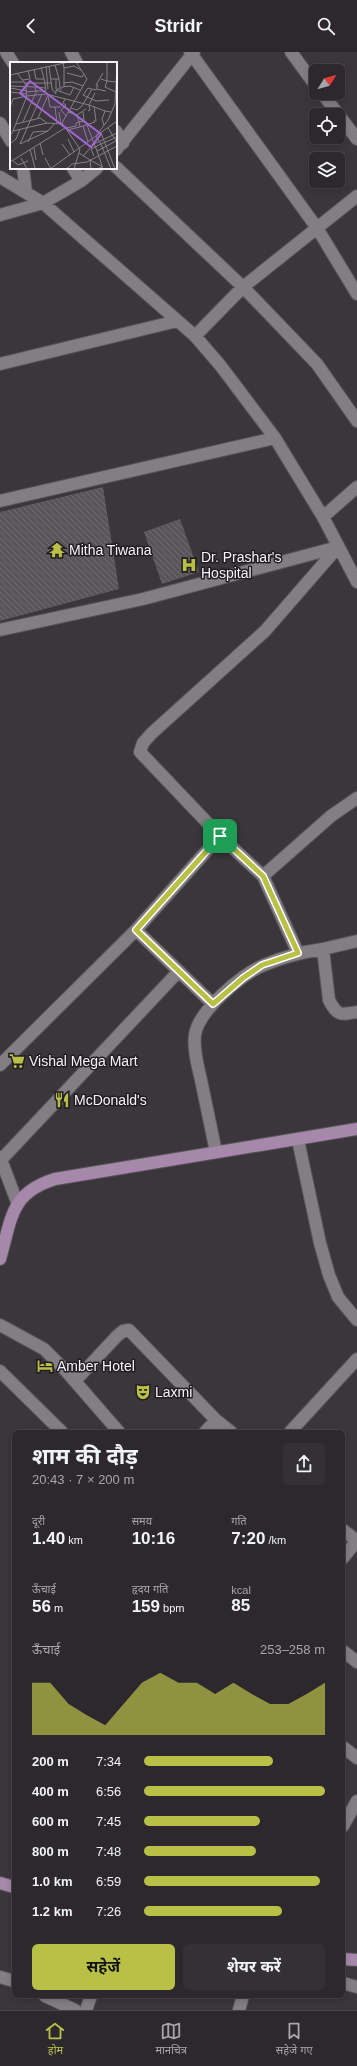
<!DOCTYPE html>
<html lang="hi">
<meta charset="utf-8">
<style>
body{margin:0;font-family:Helvetica,"Noto Sans Devanagari",sans-serif;background:#343035;color:#f1f3f6;height:100vh;display:flex;flex-direction:column;font-size:15px;white-space:nowrap}
*{box-sizing:border-box;margin:0}
p{font-size:13px;color:#a6a6aa}
.icon{flex:none;width:22px;height:22px;fill:none;stroke:currentColor;stroke-width:2;stroke-linecap:round;stroke-linejoin:round}
.map{position:relative;flex:1;overflow:hidden}
.panel{position:absolute;left:12px;top:1378px;width:333px;height:568px;display:flex;flex-direction:column;background:#2c282d;border-radius:6px;box-shadow:0 2px 6px #0003,0 0 0 1px #484449}
.panel>*{flex:none}
.needle{width:26px;rotate:53deg}
.tools{position:absolute;left:309px;top:12px;display:grid;gap:8px}
.tools a{display:grid;place-items:center;width:36px;height:36px;border-radius:6px;background:#2c282d;box-shadow:0 2px 6px #0003,0 0 0 1px #484449;font-size:20px}
.pin{position:absolute;display:grid;place-items:center;width:34px;height:34px;color:#fff;margin:-17px;border-radius:8px;box-shadow:0 2px 6px #0006}
.round{display:grid;place-items:center;flex:none;width:42px;height:42px;border-radius:6px;background:#343035}
.summary{display:flex;align-items:center;justify-content:space-between;height:68px;padding:0 20px}
h1{font-size:22px;font-weight:700;line-height:30px}
.metrics{display:grid;grid-template-columns:repeat(3,1fr);gap:6px;height:68px;padding:4px 20px}
.metrics div{display:grid;align-content:center}
.metrics b{font-size:17px;font-weight:700}
.metrics small{font-size:11px;font-weight:400}
.metrics p{font-size:11px}
.chart{height:112px;padding:8px 20px}
.chart p{display:flex;justify-content:space-between}
.chart svg{width:100%;height:72px;margin-top:4px;fill:#b9c046;opacity:.7}
.primary-button{display:flex;gap:8px;margin-top:auto;padding:8px 20px}
.primary-button a{flex:1;height:46px;border-radius:6px;background:#b9c046;color:#111;font-size:16px;font-weight:700;line-height:46px;text-align:center}
.primary-button a+a{background:#343035;color:#f1f3f6}
ul{padding:0 20px;list-style:none;font-size:13px}
li{display:grid;grid-template-columns:64px 48px 1fr;align-items:center;height:30px}
li i{height:10px;border-radius:5px;background:#b9c046}
header{display:flex;justify-content:space-between;align-items:center;height:52px;padding:0 20px;background:#2c282d;font-size:18px;font-weight:700}
.menu{display:flex;justify-content:space-around;align-items:center;height:56px;border-top:1px solid #484449;background:#2c282d;font-size:11px;color:#a6a6aa}
.menu a{display:grid;justify-items:center;gap:2px}
.menu .selected{color:#b9c046}
.map>svg:first-child{display:block}
.building{fill:url(#building-back-hatch)}
.lines{fill:none;stroke-linecap:round;stroke-linejoin:round}
.minor-casing{stroke:#59545a;stroke-width:14}
.major-casing{stroke:#59545a;stroke-width:14}
.minor{stroke:#837d84;stroke-width:12}
.major{stroke:#a688aa;stroke-width:12}
.route-casing{stroke:#fff;stroke-width:8}
.route{stroke:#b9c046;stroke-width:5}
.labels{text-anchor:middle;dominant-baseline:central;stroke-width:3;stroke-linejoin:round;paint-order:stroke}
.poi-label{font-size:14px;fill:#f6f2f6;stroke:#211e21;text-anchor:start}
.inset-road{fill:none;stroke:#868186;stroke-width:1}
.view{fill:#a067d0;fill-opacity:0.15;stroke:#a067d0;stroke-width:2}
.inset-edge{fill:none;stroke:#f6f2f6;stroke-width:2}
</style>
<header><svg class="icon" aria-label="back" viewBox="0 0 24 24"><path d="M15 5l-7 7 7 7"/></svg>Stridr<svg class="icon" aria-label="search" viewBox="0 0 24 24"><circle cx="10" cy="10" r="6"/><path d="M15 15l6 6"/></svg></header>
<div class="map">
<svg width="357" height="1958" viewBox="0 0 357 1958">
<defs>
<pattern id="building-back-hatch" width="6" height="6" patternUnits="userSpaceOnUse"><rect width="6" height="6" fill="#5a545b"/><path d="M-1 5l2 2M0 0l6 6M5-1l2 2" fill="none" stroke="#726d73"/></pattern>
</defs>
<rect width="100%" height="100%" fill="#3b363c"/>
<path class="building" d="M 103,435 L 119,537 L 0,569 L 0,460 Z
M 180,467 L 199,520 L 162,532 L 144,480 Z"/>
<g class="lines">
<defs>
<path id="minor" d="M 6,0 L 13,11
M 71,0 L 77,11
M 190,0 L 317,176 L 357,144
M 291,0 L 316,34
M 322,41 L 357,87
M 0,71 L 11,89
M 116,79 L 123,91
M 116,98 L 194,0
M 116,115 L 243,235 L 195,284
M 23,116 L 26,140
M 73,116 L 81,129
M 0,125 L 43,151 L 81,129 L 97,116
M 0,163 L 43,151 L 195,284 L 220,313 L 275,386 L 323,465 L 357,530
M 357,242 L 317,176 L 243,235 L 317,312 L 357,369
M 0,312 L 177,269
M 0,449 L 275,386
M 323,465 L 357,435
M 0,578 L 143,547 L 338,495
M 263,824 L 331,764 L 357,746
M 136,878 L 213,952
M 323,897 L 357,889
M 298,901 L 263,824 L 220,784 L 140,700 L 143,691 L 152,681 L 265,579 L 338,495
M 0,1013 L 136,878 L 220,784
M 298,1088 L 320,1191 L 329,1223 L 338,1245 L 357,1268
M 216,1100 C 211,1076 206,1052 201,1028 C 198,1014 193,998 195,983 C 198,959 242,922 264,913 C 283,905 302,900 323,897 L 329,948 C 337,964 341,963 357,960
M 0,1105 L 17,1150
M 1,1108 L 179,919
M 0,1273 L 44,1297 L 66,1319 L 119,1380
M 0,1319 L 62,1380
M 75,1329 L 117,1284 L 123,1279 L 129,1278 L 216,1368
M 205,1380 L 216,1368 L 231,1380
M 290,1380 L 357,1307
M 343,1478 L 357,1489
M 343,1506 L 356,1490
M 343,1599 L 357,1610
M 343,1695 L 357,1706
M 343,1774 L 357,1749
M 0,1925 L 14,1929
M 343,1931 L 357,1935
M 45,1944 L 75,1958
M 86,1958 L 91,1944
M 239,1958 L 243,1944"/>
<path id="major" d="M 0,1207 C 12,1166 10,1141 55,1127 L 357,1077
M 0,1831 L 14,1835
M 343,1907 L 357,1908"/>
</defs>
<use href="#minor" class="minor-casing"/>
<use href="#major" class="major-casing"/>
<use href="#minor" class="minor"/>
<use href="#major" class="major"/>
</g>
<g class="lines">
<defs>
<path id="route" d="M 220,784 L 263,824 L 298,901 L 262,913 L 243,926 L 213,952 L 136,878 Z"/>
</defs>
<use href="#route" class="route-casing"/>
<use href="#route" class="route"/>
</g>
<defs>
<symbol id="temple-bare" viewBox="-9 -9 18 18"><path d="M0-6L5-2H3V0L6.5 2.5H4V6H1.5V3h-3V6H-4V2.5H-6.5L-3 0V-2H-5Z" fill="#b9c046" stroke="#211e21" stroke-width="2.5" paint-order="stroke"/></symbol>
<symbol id="hospital-bare" viewBox="-9 -9 18 18"><path d="M-5-5h3v3.5h4V-5h3V5h-3V1.5h-4V5h-3Z" fill="#b9c046" stroke="#211e21" stroke-width="2.5" paint-order="stroke"/></symbol>
<symbol id="supermarket-bare" viewBox="-9 -9 18 18"><path d="M-6-5.5h2.5l.6 2H6L4.5 2H-2.5L-4.4-4H-6ZM-1.5 3.2a1.3 1.3 0 1 0 .1 0ZM3 3.2a1.3 1.3 0 1 0 .1 0Z" fill="#b9c046" stroke="#211e21" stroke-width="2.5" paint-order="stroke"/></symbol>
<symbol id="restaurant-bare" viewBox="-9 -9 18 18"><path d="M-5-6h1v4h1v-4h1v4h1v-4h1v5L-1.5 .5V6h-2V.5L-5-1ZM5-6V6H3V1.5H1.5Q1.5-4 5-6Z" fill="#b9c046" stroke="#211e21" stroke-width="2.5" paint-order="stroke"/></symbol>
<symbol id="hotel-bare" viewBox="-9 -9 18 18"><path d="M-6-4.5h1.5V1H6V5H4.5V3h-9V5H-6ZM-4 0a1.8 1.8 0 1 1 3.6 0ZM.5 0V-2.5h3Q6-2.5 6 0Z" fill="#b9c046" stroke="#211e21" stroke-width="2.5" paint-order="stroke"/></symbol>
<symbol id="theatre-bare" viewBox="-9 -9 18 18"><path d="M-5-5.5Q0-4 5-5.5V0Q5 5 0 6Q-5 5-5 0ZM-3.3-2.5H-1v1.5H-3.3ZM1-2.5H3.3v1.5H1ZM-2.8 1Q0 5.5 2.8 1Z" fill="#b9c046" stroke="#211e21" stroke-width="2.5" paint-order="stroke"/></symbol>
</defs>
<g fill-rule="evenodd">
<use href="#temple-bare" x="46" y="487" width="22" height="22"/>
<use href="#hospital-bare" x="178" y="502" width="22" height="22"/>
<use href="#supermarket-bare" x="6" y="998" width="22" height="22"/>
<use href="#restaurant-bare" x="51" y="1037" width="22" height="22"/>
<use href="#hotel-bare" x="34" y="1303" width="22" height="22"/>
<use href="#theatre-bare" x="132" y="1329" width="22" height="22"/>
</g>
<g class="labels">
<g class="poi-label">
<text x="69" y="498">Mitha Tiwana</text>
<text x="201" y="505">Dr. Prashar's<tspan x="201" dy="16">Hospital</tspan></text>
<text x="29" y="1009">Vishal Mega Mart</text>
<text x="74" y="1048">McDonald's</text>
<text x="57" y="1314">Amber Hotel</text>
<text x="155" y="1340">Laxmi</text>
</g>
</g>
<g transform="translate(10 10)">
<rect width="107" height="107" fill="#3b363c"/>
<path class="inset-road" d="M 97,0 L 97,19 L 106,20M 53,1 L 54,6 L 64,4 L 71,8M 45,3 L 49,17M 36,4 L 38,27M 39,4 L 42,27 L 46,32M 31,5 L 35,21 L 41,21M 24,7 L 26,17 L 34,17M 57,11 L 72,15 L 74,12M 93,11 L 86,23 L 88,23 L 86,27 L 96,29M 0,13 L 59,0M 41,17 L 46,17 L 46,27M 46,17 L 49,17 L 50,26 L 46,28M 91,17 L 97,19 L 95,25 L 106,30M 13,18 L 20,17 L 18,8M 0,20 L 14,20M 15,21 L 35,21 L 36,29 L 26,29 L 25,25 L 35,26M 53,21 L 62,20 L 73,24M 0,24 L 25,25M 54,25 L 54,6M 0,26 L 17,29M 50,29 L 52,25 L 60,24 L 70,28M 0,30 L 17,32M 17,30 L 26,29 L 26,32M 46,31 L 46,28 L 60,33 L 64,25M 32,32 L 10,82 L 38,69 L 45,61M 73,33 L 86,39 L 99,38M 73,33 L 78,26 L 86,28M 38,34 L 40,45 L 51,45M 55,37 L 53,41 L 56,43 L 51,48 L 56,54M 84,44 L 86,59M 0,45 L 3,37 L 17,34 L 15,21 L 7,11M 45,45 L 47,61M 61,46 L 67,48 L 72,44 L 82,27M 78,49 L 80,48 L 79,43 L 95,49M 49,50 L 51,62M 58,50 L 67,53 L 76,47M 67,53 L 69,60 L 74,59 L 73,50M 28,56 L 38,33M 13,60 L 25,32M 69,60 L 70,65 L 85,60 L 84,58M 6,62 L 30,56 L 37,61M 77,63 L 87,89 L 106,79M 94,63 L 92,57 L 95,49 L 101,50M 73,64 L 78,80M 56,66 L 66,64 L 66,61 L 69,60M 98,66 L 107,80M 57,68 L 70,65M 3,69 L 17,34 L 36,32 L 79,43 L 85,31M 91,71 L 105,107M 0,74 L 3,69 L 37,61 L 53,62M 58,77 L 64,90M 18,80 L 23,70 L 38,69M 30,81 L 33,93M 0,82 L 6,77 L 10,67M 52,82 L 60,93M 84,82 L 107,71M 24,86 L 26,98M 20,87 L 25,106M 87,89 L 92,104M 69,91 L 80,98 L 81,107M 73,94 L 84,82M 84,94 L 81,87 L 91,82 L 86,74 L 107,59M 11,96 L 17,107M 35,96 L 41,107M 2,98 L 8,103 L 18,99M 80,98 L 93,105 L 86,107M 0,100 L 55,66M 40,107 L 86,74 L 98,58 L 105,42 L 107,3M 56,107 L 62,102 L 77,100 L 107,84M 64,107 L 70,87 L 52,61 L 77,17 L 66,0M 101,107 L 91,82 L 107,75"/>
<path class="view" d="M 20,19 L 91,72 L 81,85 L 10,31 Z"/>
<rect width="107" height="107" class="inset-edge"/>
</g>
</svg>
<div class="tools">
<a><svg class="needle" viewBox="-14 -14 28 28"><path d="M0-13l5 13h-10z" fill="#e53935"/><path d="M0 13l5-13h-10z" fill="#a6a6aa"/></svg></a>
<a><svg class="icon" aria-label="locate" viewBox="0 0 24 24"><circle cx="12" cy="12" r="6"/><path d="M12 2v4M12 18v4M2 12h4M18 12h4"/></svg></a>
<a><svg class="icon" aria-label="layers" viewBox="0 0 24 24"><path d="M12 4l9 5-9 5-9-5zM3 14l9 5 9-5"/></svg></a>
</div>
<div class="pin" style="left:220px;top:784px;background:#1e9e55"><svg class="icon" aria-label="arrive" viewBox="0 0 24 24"><path d="M6 21V4h12l-3 4 3 4H6"/></svg></div>
<section class="panel">
<div class="summary"><div><h1>शाम की दौड़</h1><p>20:43 · 7 × 200 m</p></div><a class="round"><svg class="icon" aria-label="share" viewBox="0 0 24 24"><path d="M12 15V3M7 8l5-5 5 5M5 13v7h14v-7"/></svg></a></div>
<div class="metrics">
<div><p>दूरी</p><b>1.40<small> km</small></b></div>
<div><p>समय</p><b>10:16</b></div>
<div><p>गति</p><b>7:20<small> /km</small></b></div>
</div>
<div class="metrics">
<div><p>ऊँचाई</p><b>56<small> m</small></b></div>
<div><p>हृदय गति</p><b>159<small> bpm</small></b></div>
<div><p>kcal</p><b>85</b></div>
</div>
<div class="chart"><p><span>ऊँचाई</span>253–258 m</p>
<svg viewBox="0 0 160 44" preserveAspectRatio="none"><path d="M0 44V12L10 12L20 25L30 32L40 38L50 25L60 12L70 6L80 12L90 12L100 19L110 12L120 19L130 25L140 25L150 19L160 12V44z"/></svg>
</div>
<ul>
<li><b>200 m</b>7:34<i style="width:71%"></i></li>
<li><b>400 m</b>6:56<i style="width:100%"></i></li>
<li><b>600 m</b>7:45<i style="width:64%"></i></li>
<li><b>800 m</b>7:48<i style="width:62%"></i></li>
<li><b>1.0 km</b>6:59<i style="width:97%"></i></li>
<li><b>1.2 km</b>7:26<i style="width:76%"></i></li>
</ul>
<div class="primary-button"><a>सहेजें</a><a>शेयर करें</a></div>
</section>
</div>
<nav class="menu">
<a class="selected"><svg class="icon" aria-label="home" viewBox="0 0 24 24"><path d="M3 11l9-7 9 7M6 9v11h12V9"/></svg>होम</a>
<a><svg class="icon" aria-label="map" viewBox="0 0 24 24"><path d="M3 6l6-2 6 2 6-2v14l-6 2-6-2-6 2zM9 4v14M15 6v14"/></svg>मानचित्र</a>
<a><svg class="icon" aria-label="saved" viewBox="0 0 24 24"><path d="M7 4h10v16l-5-4-5 4z"/></svg>सहेजे गए</a>
</nav>
